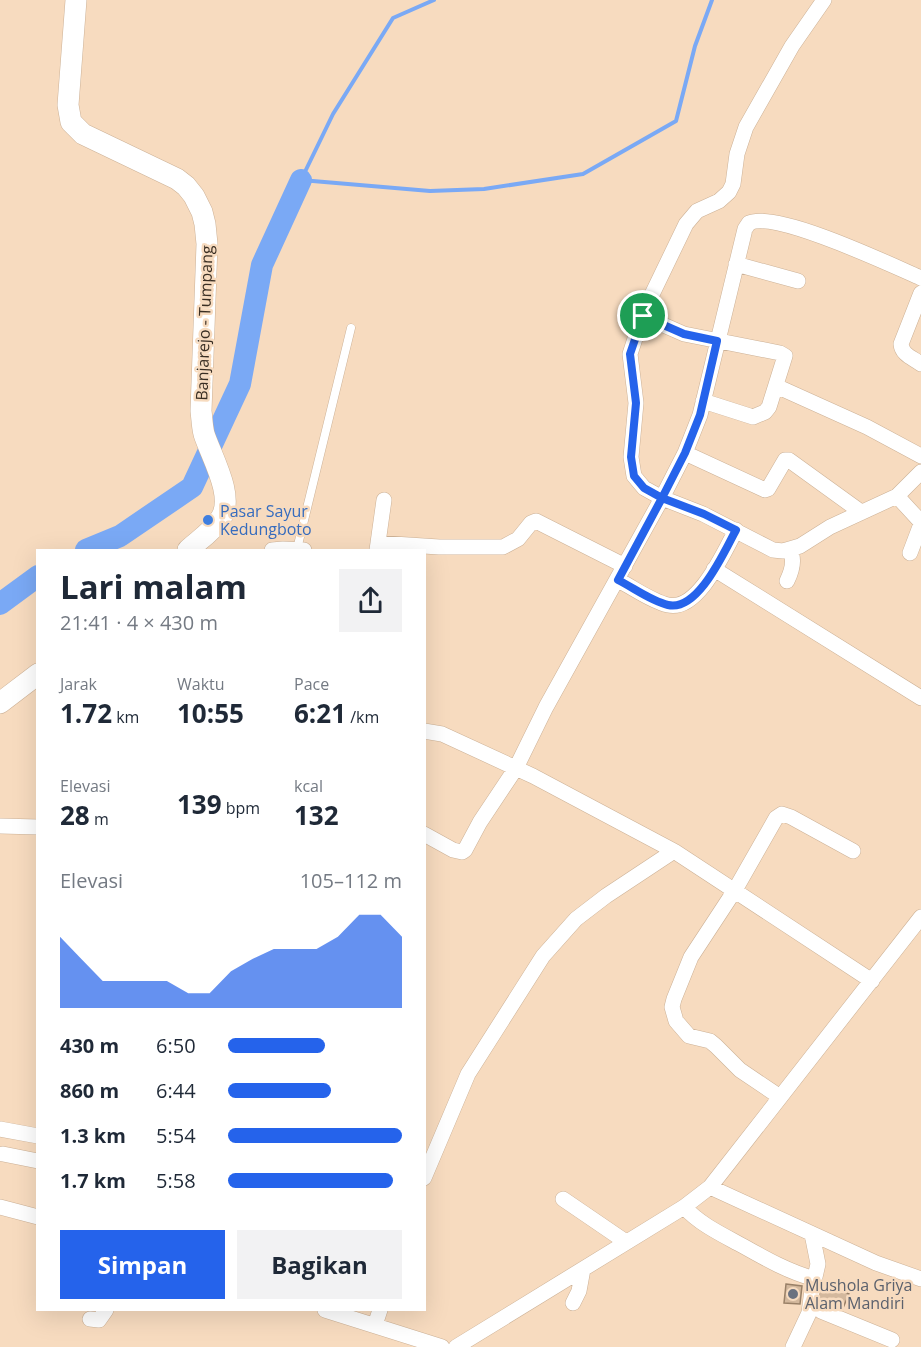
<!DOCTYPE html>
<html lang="id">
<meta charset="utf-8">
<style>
body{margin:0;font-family:"Open Sans",sans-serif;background:#f2f2f3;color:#1f2937;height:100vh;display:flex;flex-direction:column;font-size:22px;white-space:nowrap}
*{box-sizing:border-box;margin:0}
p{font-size:20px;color:#747a83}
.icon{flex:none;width:33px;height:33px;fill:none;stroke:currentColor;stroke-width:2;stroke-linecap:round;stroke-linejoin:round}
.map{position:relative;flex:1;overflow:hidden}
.panel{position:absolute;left:36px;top:549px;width:390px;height:762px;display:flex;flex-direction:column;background:#fff;border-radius:0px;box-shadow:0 6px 24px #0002}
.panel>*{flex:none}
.pin{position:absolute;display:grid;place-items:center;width:51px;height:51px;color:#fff;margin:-26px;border:3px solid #fff;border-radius:50%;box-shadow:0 2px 6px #0007}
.round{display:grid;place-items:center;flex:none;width:63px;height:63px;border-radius:0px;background:#f2f2f3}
.head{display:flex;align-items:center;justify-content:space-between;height:102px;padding:0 24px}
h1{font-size:33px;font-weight:700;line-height:45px}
.metrics{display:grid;grid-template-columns:repeat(3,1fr);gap:9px;height:102px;padding:6px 24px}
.metrics div{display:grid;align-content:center}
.metrics b{font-size:26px;font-weight:700}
.metrics small{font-size:16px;font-weight:400}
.metrics p{font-size:16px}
.chart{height:168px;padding:12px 24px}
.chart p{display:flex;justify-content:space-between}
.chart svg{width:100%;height:108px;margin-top:6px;fill:#2563eb;opacity:.7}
.button{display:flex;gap:12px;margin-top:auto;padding:12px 24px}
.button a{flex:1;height:69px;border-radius:0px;background:#2563eb;color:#fff;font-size:24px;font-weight:700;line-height:69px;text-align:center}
.button a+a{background:#f2f2f3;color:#1f2937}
ul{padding:0 24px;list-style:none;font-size:20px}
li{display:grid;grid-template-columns:96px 72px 1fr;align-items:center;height:45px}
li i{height:15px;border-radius:8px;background:#2563eb}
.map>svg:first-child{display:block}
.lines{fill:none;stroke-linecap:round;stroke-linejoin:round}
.stream{stroke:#7aa9f5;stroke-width:4}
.river{stroke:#7aa9f5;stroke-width:22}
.building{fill:#d3b89d;stroke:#998067;stroke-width:1.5}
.lane-casing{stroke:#ccb196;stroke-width:9}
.street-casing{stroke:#ccb196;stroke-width:16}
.secondary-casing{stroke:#ccb196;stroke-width:22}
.lane{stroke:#fff;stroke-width:8}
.street{stroke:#fff;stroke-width:15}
.secondary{stroke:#fff;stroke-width:21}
.route-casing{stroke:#fff;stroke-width:12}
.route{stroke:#2563eb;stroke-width:8}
.shop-dot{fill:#3f7fe0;stroke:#f7dbbf;stroke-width:2}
.worship-dot{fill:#6b7280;stroke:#f7dbbf;stroke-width:2}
.labels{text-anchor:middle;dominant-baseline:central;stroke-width:5;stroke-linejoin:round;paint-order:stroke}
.street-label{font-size:16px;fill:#392e23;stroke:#f7dbbf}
.shop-label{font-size:16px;fill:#366cbe;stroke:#f7dbbf;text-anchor:start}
.worship-label{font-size:16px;fill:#5b616d;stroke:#f7dbbf;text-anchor:start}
</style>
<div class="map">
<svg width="921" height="1347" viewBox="0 0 921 1347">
<rect width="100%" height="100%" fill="#f7dbbf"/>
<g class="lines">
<path class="stream" d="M 434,0 L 393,18 L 333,114 L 301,180 L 430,191 L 484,189 L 583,174 L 676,121 L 695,46 L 712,0"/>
<path class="river" d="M 86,550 L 120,536 L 192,487 L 240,384 L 262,265 L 301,180
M 0,604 L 38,576"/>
</g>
<path class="building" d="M 823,1282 L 849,1294 L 840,1315 L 814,1303 Z
M 786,1284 L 802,1286 L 800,1304 L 784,1303 Z"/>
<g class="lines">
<defs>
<path id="lane" d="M 297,549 L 351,328"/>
<path id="street" d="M 824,0 L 792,46 L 746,127 L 737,154 L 733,184 L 729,192 L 719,201 L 697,211 L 686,224 L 644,311 L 630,354 L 636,403 L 631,457 L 634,476 L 644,488 L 662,498 L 685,453 L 700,415 L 745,229 L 749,223 C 776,210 891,265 921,278
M 736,264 L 798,281
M 921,293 L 901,344 C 902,355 913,358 921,364
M 643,316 L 684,334 L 780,353 L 785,356 L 769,407 L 765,412 L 753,417 L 703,401
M 776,386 L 867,427 L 921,456
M 685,453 L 765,490 L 768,489 L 785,460 L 789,460 L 861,512
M 897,496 L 919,520 L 921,524 L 910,553
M 378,543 L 439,547 L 503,547 L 518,539 L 531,523 L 536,521 L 625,566
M 272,550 L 283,549 L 304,550
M 377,550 L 384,500
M 714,569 L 921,698
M 618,580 C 634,588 651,601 668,605 C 698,612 724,552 736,530
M 787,581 C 792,571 795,560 790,550
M 424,731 L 442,734 L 533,776 L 674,851 L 872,981
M 0,826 L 38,827
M 424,834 L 453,850 L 462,852 L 465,850 L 480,822 L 516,768 L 546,707 L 662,498 L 703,514 L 773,550 L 783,551 L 800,546 L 830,527 L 897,496 L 921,472
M 780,1097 L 740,1070 L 716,1046 L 710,1041 L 689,1036 L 676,1021 L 672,1007 L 674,999 L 691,957 L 735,890 L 776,818 L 782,814 L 791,817 L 853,851
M 0,1129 L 38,1136
M 3,1154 L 38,1161
M 424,1178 L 468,1074 L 543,956 L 576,919 L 606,896 L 674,851
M 710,1187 L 876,1263 L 921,1279
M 563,1199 L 626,1242
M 0,1207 L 38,1217
M 684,1207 C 701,1225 721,1234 743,1246 C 766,1259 789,1272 815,1279
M 573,1303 L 579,1291 L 583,1269
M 812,1303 L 821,1311 L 892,1340
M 325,1310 L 442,1347
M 90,1319 L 99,1320 L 106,1310
M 375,1325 L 380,1310
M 456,1347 L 684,1207 L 710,1187 L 921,917
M 793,1347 L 809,1313 L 812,1290 L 818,1264 L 812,1234"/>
<path id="secondary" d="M 76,0 L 68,105 L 71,122 L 83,134 L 177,179 L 186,186 L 194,196 L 202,212 L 205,224 L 207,244 L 201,411 C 202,418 202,426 204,434 C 211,456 235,496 221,518 C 213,531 199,540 188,550
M 0,703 L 38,674"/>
</defs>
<use href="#lane" class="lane-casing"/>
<use href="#street" class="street-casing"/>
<use href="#secondary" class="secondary-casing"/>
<use href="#lane" class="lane"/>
<use href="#street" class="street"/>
<use href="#secondary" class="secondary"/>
</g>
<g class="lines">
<defs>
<path id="route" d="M 643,316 L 630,354 L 636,403 L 631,457 L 634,476 L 644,488 L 662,498 L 618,580 C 634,588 651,601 668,605 C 698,612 724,552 736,530 L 704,514 L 662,498 L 685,453 L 700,415 L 717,341 L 684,334 L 643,316"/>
</defs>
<use href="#route" class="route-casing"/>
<use href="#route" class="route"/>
</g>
<circle class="shop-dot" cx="208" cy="520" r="6"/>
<circle class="worship-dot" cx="793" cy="1294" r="6"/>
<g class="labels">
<g class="street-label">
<text transform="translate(204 323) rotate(-88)">Banjarejo - Tumpang</text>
</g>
<g class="shop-label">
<text x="220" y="511">Pasar Sayur<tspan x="220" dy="18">Kedungboto</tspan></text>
</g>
<g class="worship-label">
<text x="805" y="1285">Mushola Griya<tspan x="805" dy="18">Alam Mandiri</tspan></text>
</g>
</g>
</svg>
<div class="pin" style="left:643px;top:316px;background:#1e9e55"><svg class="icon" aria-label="arrive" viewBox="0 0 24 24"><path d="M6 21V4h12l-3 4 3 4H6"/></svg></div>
<section class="panel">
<div class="head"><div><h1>Lari malam</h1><p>21:41 · 4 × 430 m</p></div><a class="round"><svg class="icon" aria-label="share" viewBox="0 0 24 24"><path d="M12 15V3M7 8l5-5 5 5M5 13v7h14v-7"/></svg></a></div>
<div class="metrics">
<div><p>Jarak</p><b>1.72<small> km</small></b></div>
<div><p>Waktu</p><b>10:55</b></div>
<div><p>Pace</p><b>6:21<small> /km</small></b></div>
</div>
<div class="metrics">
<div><p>Elevasi</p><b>28<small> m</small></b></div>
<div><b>139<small> bpm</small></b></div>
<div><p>kcal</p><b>132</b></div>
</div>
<div class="chart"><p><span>Elevasi</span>105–112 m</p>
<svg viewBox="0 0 160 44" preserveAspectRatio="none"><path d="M0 44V15L10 24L20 33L30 33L40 33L50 33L60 38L70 38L80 29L90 24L100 20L110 20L120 20L130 15L140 6L150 6L160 15V44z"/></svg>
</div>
<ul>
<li><b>430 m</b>6:50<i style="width:56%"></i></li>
<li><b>860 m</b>6:44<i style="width:59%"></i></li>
<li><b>1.3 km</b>5:54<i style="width:100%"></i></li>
<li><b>1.7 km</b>5:58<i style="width:95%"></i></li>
</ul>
<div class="button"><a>Simpan</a><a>Bagikan</a></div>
</section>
</div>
